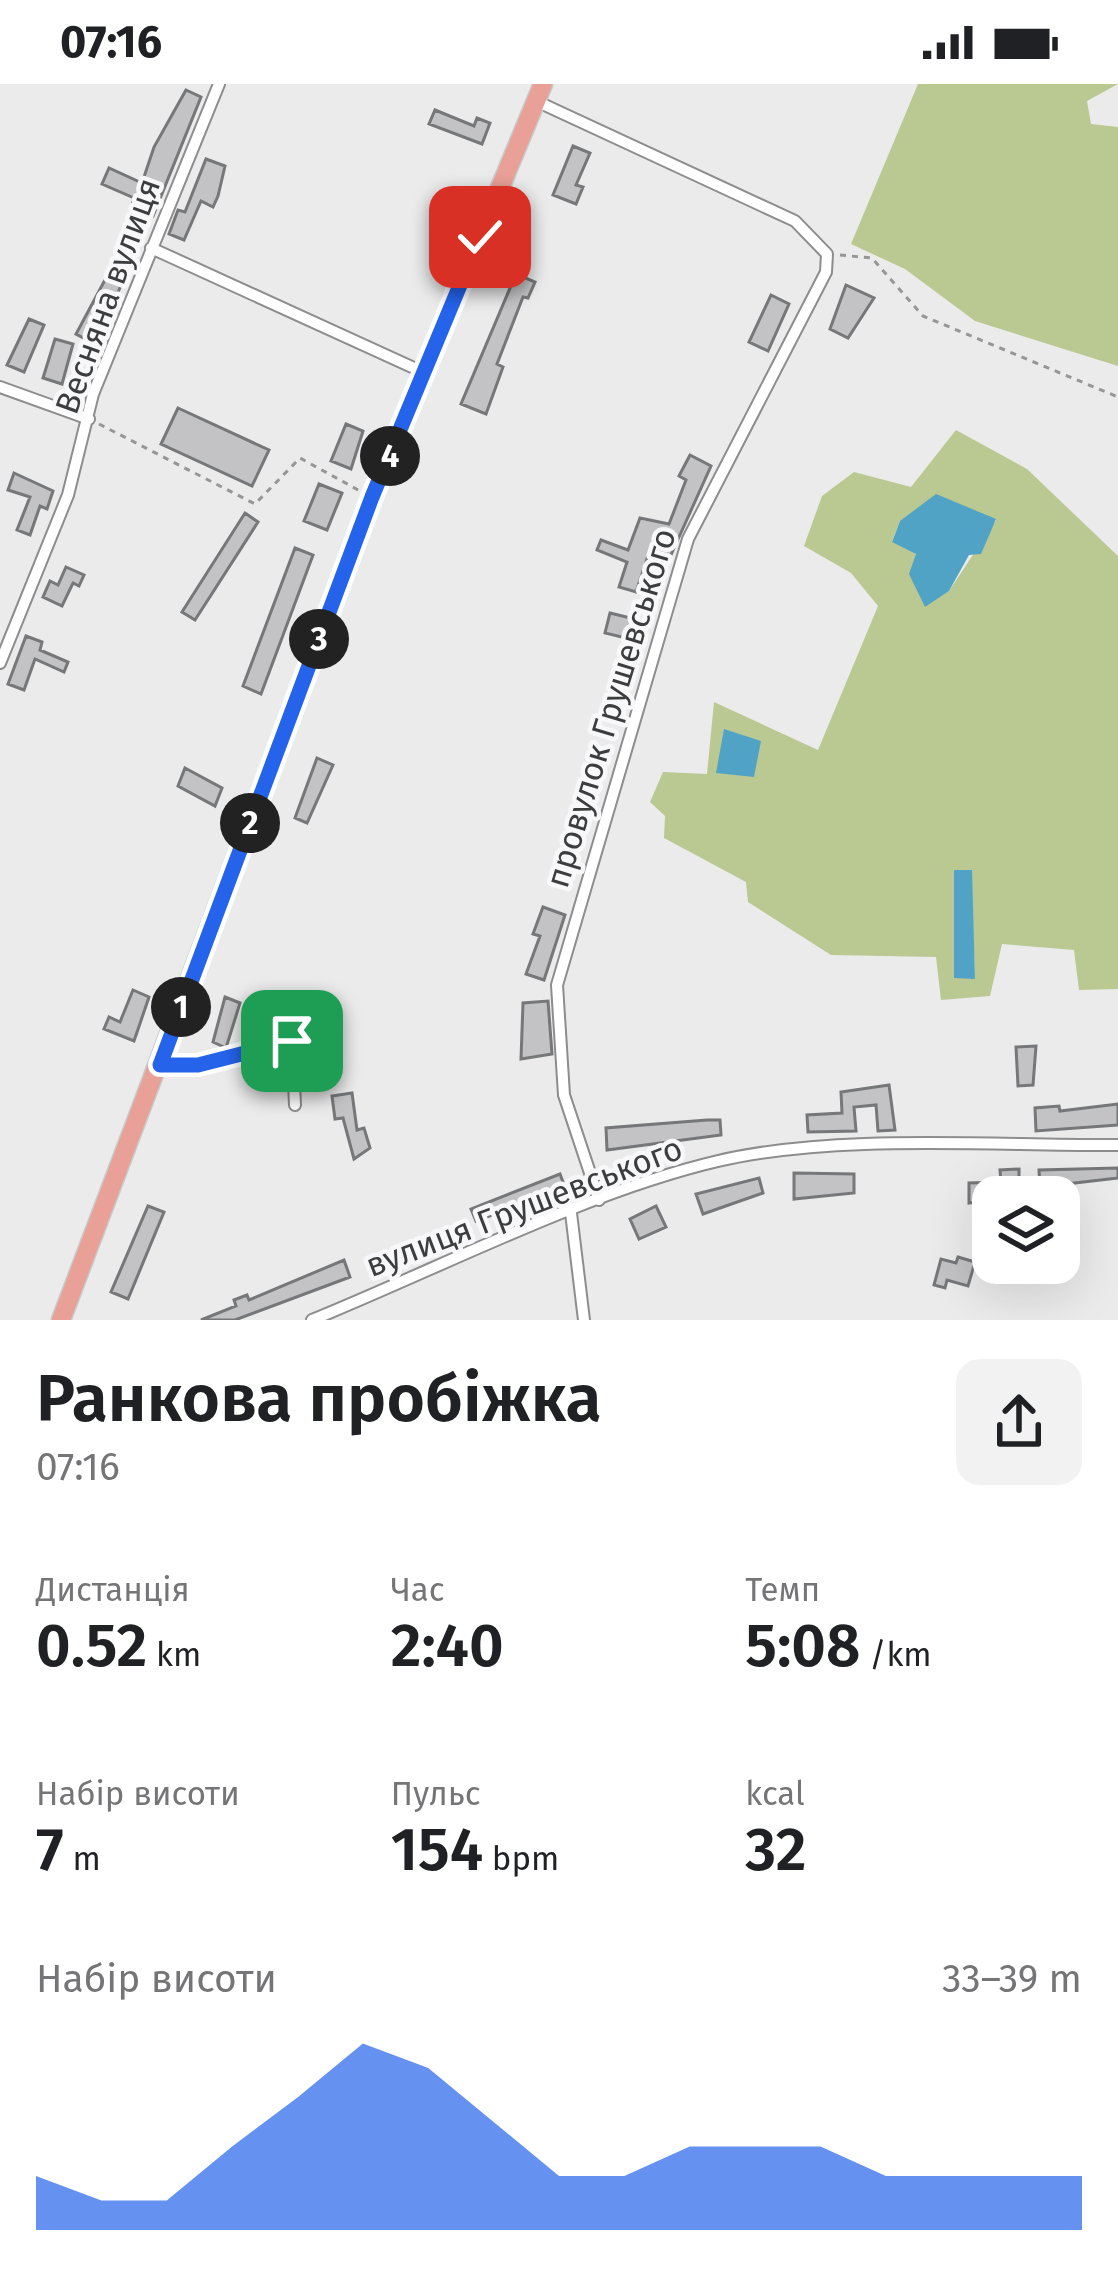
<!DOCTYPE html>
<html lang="uk">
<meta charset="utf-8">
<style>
body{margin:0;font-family:"Fira Sans",sans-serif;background:#f2f2f2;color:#202124;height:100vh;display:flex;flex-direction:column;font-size:45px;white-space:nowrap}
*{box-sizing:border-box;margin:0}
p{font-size:39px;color:#757577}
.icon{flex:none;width:66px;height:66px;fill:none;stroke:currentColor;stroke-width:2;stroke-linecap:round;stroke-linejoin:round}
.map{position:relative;height:1236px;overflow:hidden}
.panel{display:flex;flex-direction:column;background:#fff;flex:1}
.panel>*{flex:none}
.buttons{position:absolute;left:972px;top:1092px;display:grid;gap:24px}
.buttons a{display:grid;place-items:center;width:108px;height:108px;border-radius:24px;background:#fff;box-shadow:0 12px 48px #0002;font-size:60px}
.pin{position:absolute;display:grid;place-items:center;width:102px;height:102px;color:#fff;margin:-51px;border-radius:24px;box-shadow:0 6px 18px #0006}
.km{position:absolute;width:60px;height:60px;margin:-30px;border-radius:50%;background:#222;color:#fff;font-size:33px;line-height:60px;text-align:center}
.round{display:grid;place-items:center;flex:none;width:126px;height:126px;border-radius:24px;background:#f2f2f2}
.head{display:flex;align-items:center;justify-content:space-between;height:204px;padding:0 36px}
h1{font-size:66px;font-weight:600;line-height:90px}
.metrics{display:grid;grid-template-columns:repeat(3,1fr);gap:18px;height:204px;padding:12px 36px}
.metrics div{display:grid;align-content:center}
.metrics b{font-size:60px;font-weight:600}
.metrics small{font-size:33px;font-weight:400}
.metrics p{font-size:33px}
.chart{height:336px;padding:24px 36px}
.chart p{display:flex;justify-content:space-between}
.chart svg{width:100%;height:216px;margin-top:12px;fill:#2563eb;opacity:.7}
.status{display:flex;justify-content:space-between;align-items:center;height:84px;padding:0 60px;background:#fff;direction:ltr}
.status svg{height:33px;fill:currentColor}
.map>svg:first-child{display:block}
.green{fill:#bac891;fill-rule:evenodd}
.water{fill:#51a3c6}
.building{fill:#c3c3c5;stroke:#767778;stroke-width:3}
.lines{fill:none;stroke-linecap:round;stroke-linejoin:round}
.minor-casing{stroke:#8d8d8e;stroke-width:14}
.primary-casing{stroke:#c8c9c9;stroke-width:21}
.path{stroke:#969697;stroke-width:3;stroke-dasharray:6 6;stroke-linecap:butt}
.minor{stroke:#fff;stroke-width:10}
.primary{stroke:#e9a097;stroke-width:18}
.route-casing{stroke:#fff;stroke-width:24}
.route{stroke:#2563eb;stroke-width:15}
.labels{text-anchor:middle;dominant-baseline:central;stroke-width:9;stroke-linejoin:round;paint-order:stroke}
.street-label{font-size:33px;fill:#3c3d3d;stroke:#f8f8fa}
</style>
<div class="status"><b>07:16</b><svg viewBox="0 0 49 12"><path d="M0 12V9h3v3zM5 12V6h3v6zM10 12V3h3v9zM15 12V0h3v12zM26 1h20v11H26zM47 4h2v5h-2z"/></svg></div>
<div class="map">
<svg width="1118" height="1236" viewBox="0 0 1118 1236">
<rect width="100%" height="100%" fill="#ebebec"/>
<path class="green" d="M 918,0 L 1118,0 L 1087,17 L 1091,40 L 1118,43 L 1118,282 L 975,237 L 905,185 L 851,160 Z
M 956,346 L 1027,385 L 1118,472 L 1118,905 L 1079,906 L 1074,866 L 1002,860 L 990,912 L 941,916 L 936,873 L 831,871 L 748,818 L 746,798 L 664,754 L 665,732 L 650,718 L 663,688 L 707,690 L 714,618 L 818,666 L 878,522 L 851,489 L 804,462 L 822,412 L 854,388 L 911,403 ZM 980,430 L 996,436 L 949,507 L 925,522 L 910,490 L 916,470 L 892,457 L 900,437 ZM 971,786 L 975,894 L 955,894 L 954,787 Z"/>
<path class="water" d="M 936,410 L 996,435 L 981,470 L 969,471 L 949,507 L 925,523 L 909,490 L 916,470 L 892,458 L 900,437 Z
M 724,645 L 761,657 L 754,693 L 716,689 Z
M 954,786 L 972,786 L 975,895 L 954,894 Z"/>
<path class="building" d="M 186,6 L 201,13 L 153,132 L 147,131 L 135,159 L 123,153 L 134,114 L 102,100 L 109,84 L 142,99 L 154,63 Z
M 435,26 L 474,42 L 477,34 L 490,39 L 482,60 L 429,40 Z
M 573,62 L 590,69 L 576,101 L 583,103 L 576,120 L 553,111 Z
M 206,75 L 225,82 L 218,112 L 213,123 L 201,117 L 184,156 L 169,150 L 178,126 L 185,128 Z
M 516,190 L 535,198 L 528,214 L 523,213 L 497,280 L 503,283 L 486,330 L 461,320 Z
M 106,194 L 121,201 L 97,261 L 76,250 Z
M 846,201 L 874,214 L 848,254 L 830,245 Z
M 771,211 L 789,220 L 768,267 L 749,258 Z
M 29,235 L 44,241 L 24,288 L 7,281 Z
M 55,255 L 73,260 L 62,300 L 43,294 Z
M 178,324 L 269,366 L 252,402 L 161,360 Z
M 346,340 L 363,347 L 351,385 L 331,377 Z
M 690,371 L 711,382 L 670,473 L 651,463 L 636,508 L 619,503 L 627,478 L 597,466 L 601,456 L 628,466 L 640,434 L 669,440 L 686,396 L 679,392 Z
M 14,389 L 53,407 L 47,425 L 40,422 L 30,451 L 17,446 L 30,413 L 8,406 Z
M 319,400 L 342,409 L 327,446 L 304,437 Z
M 245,429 L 258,438 L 195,536 L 182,528 Z
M 295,464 L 313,471 L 261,610 L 243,602 Z
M 66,483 L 84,491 L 79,502 L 73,499 L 62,522 L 43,513 L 50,497 L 58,501 Z
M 610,529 L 647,538 L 642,558 L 605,549 Z
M 26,552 L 42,558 L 40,566 L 68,578 L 64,588 L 35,575 L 24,606 L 8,600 Z
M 317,674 L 333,681 L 307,739 L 295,734 Z
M 185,684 L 222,704 L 215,722 L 178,702 Z
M 543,823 L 565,831 L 544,896 L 526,890 L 540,852 L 533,850 Z
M 133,906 L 149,913 L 134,957 L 104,945 L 109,933 L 120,938 Z
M 225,913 L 240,919 L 226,964 L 213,958 Z
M 548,917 L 552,970 L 521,975 L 523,919 Z
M 1036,962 L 1033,1001 L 1018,1002 L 1016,963 Z
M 889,1001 L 895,1046 L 878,1047 L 876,1021 L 854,1023 L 856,1047 L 808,1048 L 807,1031 L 842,1029 L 841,1008 Z
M 352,1009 L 357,1046 L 364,1044 L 370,1064 L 354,1075 L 343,1034 L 335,1035 L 332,1012 Z
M 1118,1020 L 1118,1041 L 1036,1047 L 1035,1024 L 1059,1022 L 1060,1027 Z
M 707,1036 L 720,1036 L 721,1051 L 607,1066 L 606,1044 Z
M 1118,1084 L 1118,1094 L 1040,1103 L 1039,1086 Z
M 1019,1085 L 1019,1113 L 969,1119 L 969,1099 L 1001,1098 L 1000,1086 Z
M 794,1089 L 854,1090 L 854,1109 L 794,1115 Z
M 560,1090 L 566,1106 L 533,1119 L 535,1124 L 514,1132 L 511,1124 L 476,1137 L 471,1125 Z
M 759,1094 L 763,1109 L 703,1130 L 696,1110 Z
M 148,1122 L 164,1128 L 128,1215 L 111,1208 Z
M 656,1122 L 666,1143 L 639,1155 L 630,1135 Z
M 958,1173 L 975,1178 L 968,1202 L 947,1196 L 945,1204 L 934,1201 L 941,1175 L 956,1179 Z
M 344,1176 L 350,1193 L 235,1236 L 201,1236 L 236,1222 L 234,1216 L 247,1211 L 249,1216 Z"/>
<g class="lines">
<defs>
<path id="minor" d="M 536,17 L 795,137 L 827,170 L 826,188 L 688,455 L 557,901 L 564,1011 L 599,1116
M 151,164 L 425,289
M 0,303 L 89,335
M 0,579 L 68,411 L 93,310 L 219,0
M 160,981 L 198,981 L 292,957 L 295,1021
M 571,1129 L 584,1236
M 312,1236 C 440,1184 586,1108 718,1077 C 838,1049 994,1062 1118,1061"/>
<path id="primary" d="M 61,1236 L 372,413 L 543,0"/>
</defs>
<use href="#minor" class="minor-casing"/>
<use href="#primary" class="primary-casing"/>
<path class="path" d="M 840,171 L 872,174 L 923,232 L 1118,313
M 99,340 L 255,420 L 300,374 L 360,407"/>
<use href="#minor" class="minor"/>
<use href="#primary" class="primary"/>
</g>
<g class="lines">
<defs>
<path id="route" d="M 292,957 L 198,981 L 160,981 L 372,413 L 480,153"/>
</defs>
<use href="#route" class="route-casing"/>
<use href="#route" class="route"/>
</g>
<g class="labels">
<g class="street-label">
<text transform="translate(108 212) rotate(-70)">Весняна вулиця</text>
<text transform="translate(611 624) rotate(-73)">провулок Грушевського</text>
<text transform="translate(524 1123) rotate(-21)">вулиця Грушевського</text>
</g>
</g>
</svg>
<div class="buttons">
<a><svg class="icon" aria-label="layers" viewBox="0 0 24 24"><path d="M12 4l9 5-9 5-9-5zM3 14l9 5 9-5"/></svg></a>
</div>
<div class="pin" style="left:292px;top:957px;background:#1e9e55"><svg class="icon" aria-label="arrive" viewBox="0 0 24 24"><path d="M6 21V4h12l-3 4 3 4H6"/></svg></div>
<div class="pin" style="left:480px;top:153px;background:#d93025"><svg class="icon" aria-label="check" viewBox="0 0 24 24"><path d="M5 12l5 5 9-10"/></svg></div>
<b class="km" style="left:181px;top:923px">1</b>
<b class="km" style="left:250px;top:739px">2</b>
<b class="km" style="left:319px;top:555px">3</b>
<b class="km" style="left:390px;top:372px">4</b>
</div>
<section class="panel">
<div class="head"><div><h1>Ранкова пробіжка</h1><p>07:16</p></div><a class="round"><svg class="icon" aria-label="share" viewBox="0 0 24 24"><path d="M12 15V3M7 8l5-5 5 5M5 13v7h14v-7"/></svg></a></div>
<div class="metrics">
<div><p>Дистанція</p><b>0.52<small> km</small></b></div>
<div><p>Час</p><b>2:40</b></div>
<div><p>Темп</p><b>5:08<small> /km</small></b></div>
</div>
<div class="metrics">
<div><p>Набір висоти</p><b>7<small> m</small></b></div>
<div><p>Пульс</p><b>154<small> bpm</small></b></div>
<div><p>kcal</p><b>32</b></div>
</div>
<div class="chart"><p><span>Набір висоти</span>33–39 m</p>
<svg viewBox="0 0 160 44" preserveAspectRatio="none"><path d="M0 44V33L10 38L20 38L30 27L40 17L50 6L60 11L70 22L80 33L90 33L100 27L110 27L120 27L130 33L140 33L150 33L160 33V44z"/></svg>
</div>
</section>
